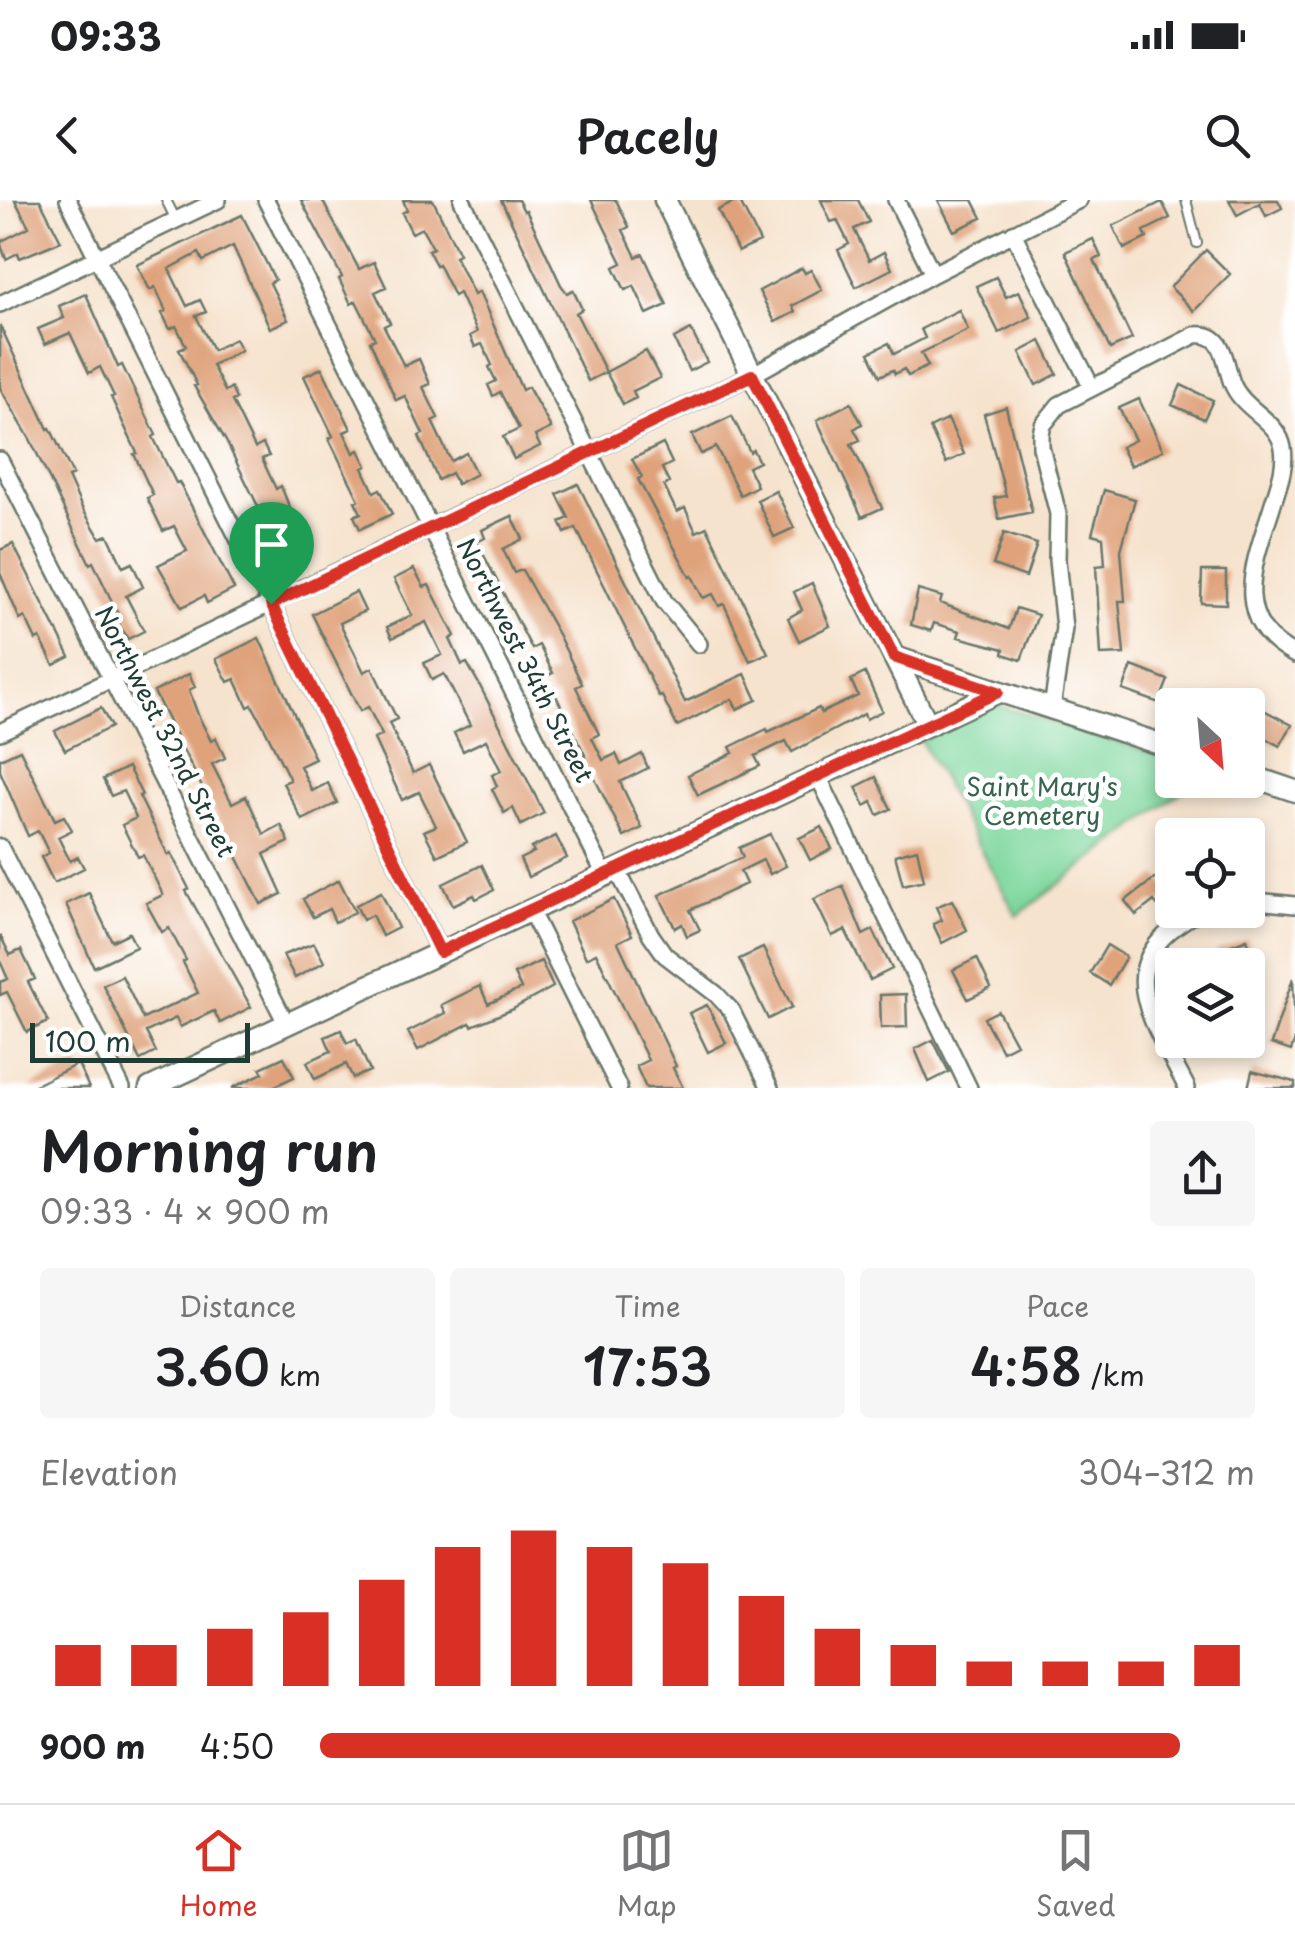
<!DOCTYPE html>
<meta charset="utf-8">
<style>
body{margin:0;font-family:"Playpen Sans",sans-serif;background:#f6f6f6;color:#202124;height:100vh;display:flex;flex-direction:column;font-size:38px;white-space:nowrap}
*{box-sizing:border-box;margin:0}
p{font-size:32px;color:#757577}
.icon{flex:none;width:55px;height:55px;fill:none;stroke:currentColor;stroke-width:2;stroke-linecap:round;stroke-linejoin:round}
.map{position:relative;height:888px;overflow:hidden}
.side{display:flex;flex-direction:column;background:#fff;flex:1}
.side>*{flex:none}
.needle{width:65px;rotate:154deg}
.tools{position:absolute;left:1155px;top:488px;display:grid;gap:20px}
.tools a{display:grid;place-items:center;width:110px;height:110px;border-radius:10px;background:#fff;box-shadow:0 5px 15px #0003;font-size:50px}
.scale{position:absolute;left:30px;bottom:25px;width:220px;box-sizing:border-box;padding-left:10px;border:5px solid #1f3d34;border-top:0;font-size:28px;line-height:35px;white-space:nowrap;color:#1f3d34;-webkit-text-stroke:8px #fff;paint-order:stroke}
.pin{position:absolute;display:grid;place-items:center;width:85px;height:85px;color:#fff;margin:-102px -42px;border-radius:50% 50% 50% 0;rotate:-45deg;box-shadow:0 0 10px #0007}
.pin .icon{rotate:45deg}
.round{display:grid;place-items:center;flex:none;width:105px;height:105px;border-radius:10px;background:#f6f6f6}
.head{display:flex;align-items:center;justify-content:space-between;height:170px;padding:0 40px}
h1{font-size:55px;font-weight:600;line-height:75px}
.figures{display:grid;grid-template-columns:repeat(3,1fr);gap:15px;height:170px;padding:10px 40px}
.figures div{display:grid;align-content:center;border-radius:10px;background:#f6f6f6;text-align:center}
.figures b{font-size:50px;font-weight:600}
.figures small{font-size:28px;font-weight:400}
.figures p{font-size:28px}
.chart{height:280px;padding:20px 40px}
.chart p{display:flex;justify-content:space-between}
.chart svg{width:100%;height:180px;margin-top:10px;stroke:#d93025;stroke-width:6}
ul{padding:0 40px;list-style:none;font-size:32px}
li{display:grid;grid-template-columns:160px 120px 1fr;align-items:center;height:75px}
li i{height:25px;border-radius:12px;background:#d93025}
.status{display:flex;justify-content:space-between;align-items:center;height:70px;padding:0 50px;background:#fff;direction:ltr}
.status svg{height:28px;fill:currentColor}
header{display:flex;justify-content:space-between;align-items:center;height:130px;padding:0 40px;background:#fff;font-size:45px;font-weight:600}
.tabs{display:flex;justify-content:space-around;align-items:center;height:140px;border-top:2px solid #e0e0e0;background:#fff;font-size:28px;color:#757577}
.tabs a{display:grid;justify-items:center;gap:5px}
.tabs .active{color:#d93025}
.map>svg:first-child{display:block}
.green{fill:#7ed79d;stroke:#4e8a68;stroke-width:2.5}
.building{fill:#dfa27a}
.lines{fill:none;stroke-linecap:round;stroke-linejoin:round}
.service-casing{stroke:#6a776a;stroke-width:12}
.minor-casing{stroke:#6a776a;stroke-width:20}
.tertiary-casing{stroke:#6a776a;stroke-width:25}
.service{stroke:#fff;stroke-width:8}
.minor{stroke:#fff;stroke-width:15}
.tertiary{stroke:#fff;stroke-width:20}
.route-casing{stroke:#fff;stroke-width:20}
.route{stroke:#d93025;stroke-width:12}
.labels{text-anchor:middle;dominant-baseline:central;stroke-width:9;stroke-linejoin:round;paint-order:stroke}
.street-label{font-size:25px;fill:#1f3d34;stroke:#fff}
.park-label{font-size:25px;fill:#37644e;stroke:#fff}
</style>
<div class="status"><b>09:33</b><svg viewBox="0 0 49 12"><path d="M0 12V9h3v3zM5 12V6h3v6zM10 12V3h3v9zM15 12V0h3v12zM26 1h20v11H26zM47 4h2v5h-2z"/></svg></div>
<header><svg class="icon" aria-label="back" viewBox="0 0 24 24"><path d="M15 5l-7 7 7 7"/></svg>Pacely<svg class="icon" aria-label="search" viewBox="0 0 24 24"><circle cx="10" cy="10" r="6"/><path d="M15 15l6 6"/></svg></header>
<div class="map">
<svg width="1295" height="888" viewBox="0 0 1295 888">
<rect width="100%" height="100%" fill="#fff"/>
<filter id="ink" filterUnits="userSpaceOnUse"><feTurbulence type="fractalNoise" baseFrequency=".01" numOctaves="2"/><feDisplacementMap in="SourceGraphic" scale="20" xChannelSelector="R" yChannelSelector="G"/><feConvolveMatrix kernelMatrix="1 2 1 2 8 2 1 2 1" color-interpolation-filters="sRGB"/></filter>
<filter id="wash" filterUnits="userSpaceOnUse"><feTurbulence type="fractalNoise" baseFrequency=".0048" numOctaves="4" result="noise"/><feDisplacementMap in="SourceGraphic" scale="40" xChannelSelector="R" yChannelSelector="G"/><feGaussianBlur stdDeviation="2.25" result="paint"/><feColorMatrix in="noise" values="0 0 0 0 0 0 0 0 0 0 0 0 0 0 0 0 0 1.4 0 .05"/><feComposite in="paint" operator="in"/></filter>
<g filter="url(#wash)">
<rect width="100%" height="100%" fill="#f6e3ce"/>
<path class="green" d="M 994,504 L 1172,559 L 1172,580 L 1197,580 L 1017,716 L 921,541 Z"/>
<g id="blocks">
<path class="building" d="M 15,0 L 40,0 L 61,41 L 20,58 L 18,53 L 6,59 L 0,42 L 29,27 Z
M 301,0 L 322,0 L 359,69 L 374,62 L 386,87 L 375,92 L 390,123 L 384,126 L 404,166 L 419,159 L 430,184 L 423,187 L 438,218 L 432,221 L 451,261 L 466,253 L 476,274 L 457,284 L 451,273 L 438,280 L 419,236 L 423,234 L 405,196 L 396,200 L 370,141 L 375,139 L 356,101 L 351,104 L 339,79 L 342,77 Z
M 403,0 L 433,0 L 459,54 L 455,56 L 474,95 L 479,92 L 522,190 L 528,187 L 551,228 L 535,236 L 540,246 L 514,259 L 503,237 L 519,229 L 500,192 L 493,196 L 488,185 L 496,181 L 489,167 L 492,165 L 482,144 L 475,147 L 470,136 L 477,132 L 459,93 L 454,96 L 438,64 L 436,65 L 428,50 L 433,48 L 422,28 L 412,33 L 402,13 L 407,10 Z
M 501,0 L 518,0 L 524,11 L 526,10 L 561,85 L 567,93 L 573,90 L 582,109 L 576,113 L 606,172 L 588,181 Z
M 591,0 L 616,0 L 629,27 L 623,30 L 636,57 L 643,54 L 667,105 L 647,114 L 634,86 L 625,90 L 614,67 L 622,63 Z
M 739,0 L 760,42 L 738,52 L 718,10 Z
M 821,0 L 858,0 L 869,22 L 854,29 L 869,60 L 884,52 L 892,69 L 856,87 L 838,50 L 849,44 L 837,20 L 831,22 Z
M 938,0 L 973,0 L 982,18 L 954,31 Z
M 1229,0 L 1278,0 L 1282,8 L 1266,16 L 1260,3 L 1237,15 Z
M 1162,2 L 1170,18 L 1144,31 L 1147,38 L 1124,49 L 1113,26 Z
M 242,15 L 275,80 L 270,83 L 288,120 L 270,128 L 233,46 L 203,61 L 199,53 L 169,69 L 187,106 L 200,100 L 206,112 L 196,116 L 213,150 L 235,139 L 241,150 L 212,165 L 225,191 L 231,188 L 236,199 L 232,201 L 255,248 L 263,244 L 269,256 L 262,259 L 276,289 L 281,286 L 293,316 L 287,319 L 306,357 L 279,371 L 270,353 L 279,349 L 226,241 L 194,186 L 197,185 L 179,149 L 186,146 L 176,126 L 170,129 L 162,113 L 166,111 L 155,87 L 150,90 L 137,65 Z
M 1093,39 L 1101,57 L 1094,60 L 1132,139 L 1110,149 L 1065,52 Z
M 1206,50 L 1230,74 L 1194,111 L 1170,87 Z
M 802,68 L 805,73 L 811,70 L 822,90 L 792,106 L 795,112 L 775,122 L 759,91 Z
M 996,77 L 1006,97 L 1019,91 L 1031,117 L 999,133 L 976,86 Z
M 86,94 L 118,167 L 122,165 L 156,235 L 153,237 L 176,283 L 179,282 L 234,389 L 207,403 L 204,396 L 182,407 L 158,365 L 187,351 L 174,326 L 163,331 L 147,298 L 153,295 L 134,254 L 137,253 L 111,197 L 114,196 L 100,167 L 89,173 L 70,133 L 45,144 L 38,129 L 64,118 L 59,106 Z
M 959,110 L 968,130 L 921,153 L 928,166 L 908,176 L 904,169 L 895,174 L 893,170 L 880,176 L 869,153 L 889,143 L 894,154 L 925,138 L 921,129 Z
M 0,125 L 48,229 L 50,228 L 73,275 L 68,277 L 82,308 L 100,338 L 108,335 L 123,367 L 132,363 L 143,387 L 126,396 L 144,431 L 128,439 L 112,414 L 117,412 L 93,362 L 90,364 L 30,239 L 0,188 Z
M 691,130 L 707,162 L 689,171 L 674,139 Z
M 1041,141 L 1057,174 L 1036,185 L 1020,152 Z
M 646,151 L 660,178 L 633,191 L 636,198 L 623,204 L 606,172 Z
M 322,168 L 351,229 L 344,232 L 354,253 L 359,250 L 367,266 L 363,268 L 374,292 L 380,289 L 392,314 L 360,329 L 354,316 L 361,313 L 355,301 L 359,300 L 329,239 L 333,236 L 304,176 Z
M 1181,185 L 1213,200 L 1204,219 L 1172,205 Z
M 1139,199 L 1163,250 L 1130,266 L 1121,247 L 1135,240 L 1119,208 Z
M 851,203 L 862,224 L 854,229 L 860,240 L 851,244 L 882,308 L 862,317 L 817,220 Z
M 1006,207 L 1032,312 L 999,319 L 994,298 L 1006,296 L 984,214 Z
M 732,216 L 750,252 L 753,250 L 759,262 L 748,267 L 757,286 L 740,295 L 716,247 L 701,254 L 692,235 Z
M 948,219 L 964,254 L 946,263 L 930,228 Z
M 663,244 L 672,263 L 662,268 L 669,283 L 664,286 L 677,312 L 685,308 L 696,332 L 707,327 L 768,453 L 750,461 L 724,404 L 719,406 L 713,394 L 703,398 L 692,376 L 690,377 L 638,279 L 642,277 L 632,259 Z
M 578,284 L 685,502 L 745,474 L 757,500 L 737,509 L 732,499 L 677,526 L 662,496 L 659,497 L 576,328 L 565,333 L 560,322 L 569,318 L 557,294 Z
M 1104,290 L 1135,299 L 1121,350 L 1125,401 L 1119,401 L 1124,454 L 1101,455 L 1096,366 L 1105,365 L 1103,337 L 1092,334 Z
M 776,291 L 794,328 L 774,337 L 757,300 Z
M 512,316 L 523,339 L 503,349 L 514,373 L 522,370 L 559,436 L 582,484 L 576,487 L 599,534 L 592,538 L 603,560 L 616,554 L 621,565 L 642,554 L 648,568 L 620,582 L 642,628 L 624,637 L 591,571 L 588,573 L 582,559 L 586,557 L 556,496 L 552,498 L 542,478 L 553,473 L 539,445 L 532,449 L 477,342 L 485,338 L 482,330 Z
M 1004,333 L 1037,344 L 1026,377 L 993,365 Z
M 13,344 L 70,457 L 54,465 L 40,438 L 36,440 L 25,417 L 20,420 L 0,373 L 0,350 Z
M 414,369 L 424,387 L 429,385 L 455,436 L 450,439 L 462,465 L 467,463 L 478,482 L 544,613 L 521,625 L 513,608 L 504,613 L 492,589 L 497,586 L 492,575 L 501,571 L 486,540 L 463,551 L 454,533 L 470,525 L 444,474 L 432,480 L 424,463 L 442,455 L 426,422 L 392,438 L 387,427 L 412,415 L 394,379 Z
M 1202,371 L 1226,371 L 1226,404 L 1201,403 Z
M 812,383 L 830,426 L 799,441 L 788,418 L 802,410 L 794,392 Z
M 918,390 L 942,397 L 940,403 L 1009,429 L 1016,408 L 1038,415 L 1021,460 L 1003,454 L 1004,449 L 958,437 L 960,431 L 934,423 L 931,431 L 911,425 Z
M 356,392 L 365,411 L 340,423 L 364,472 L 372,468 L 397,519 L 389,523 L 413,573 L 429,565 L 467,642 L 437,656 L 424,631 L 436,626 L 419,592 L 402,600 L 374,539 L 382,535 L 368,507 L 360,511 L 312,414 Z
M 259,438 L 315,559 L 300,566 L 312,591 L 328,583 L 337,603 L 302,620 L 283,583 L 290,580 L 264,527 L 252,505 L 248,507 L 235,479 L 228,482 L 216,459 Z
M 1132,466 L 1168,480 L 1159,503 L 1123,490 Z
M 865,473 L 882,511 L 866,519 L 864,514 L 792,552 L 786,541 L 755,556 L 760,566 L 698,595 L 688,575 L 733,553 L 730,547 L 767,529 L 768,532 L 819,508 L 821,513 L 858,496 L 851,480 Z
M 189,474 L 195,487 L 189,490 L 198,515 L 211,541 L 216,538 L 225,558 L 212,564 L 232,603 L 246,596 L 264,634 L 281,625 L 289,642 L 264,654 L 282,694 L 261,704 L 154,492 Z
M 101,508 L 111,527 L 65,550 L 55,531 Z
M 1260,508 L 1292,525 L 1280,546 L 1248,529 Z
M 20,550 L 55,620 L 64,616 L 72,630 L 58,637 L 70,661 L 78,657 L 84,668 L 54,683 L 41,657 L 49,653 L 38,631 L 28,636 L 0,571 L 0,559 Z
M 128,567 L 142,595 L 139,596 L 168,655 L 171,653 L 189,689 L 186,691 L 251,807 L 220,823 L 214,811 L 180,827 L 176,818 L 146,832 L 156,852 L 140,860 L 103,785 L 122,776 L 143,819 L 198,793 L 183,762 L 186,760 L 169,728 L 162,732 L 146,703 L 163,695 L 143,655 L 138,657 L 122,625 L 136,618 L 123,591 L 111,596 L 103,579 Z
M 876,577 L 891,609 L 878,615 L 872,602 L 865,606 L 856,587 Z
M 822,627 L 832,649 L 810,660 L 799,638 Z
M 770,634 L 786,666 L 770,674 L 763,660 L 740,671 L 746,684 L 690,710 L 700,730 L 687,736 L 682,724 L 675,728 L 659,695 L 743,657 L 739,648 Z
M 556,636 L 567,658 L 528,677 L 520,659 L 534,652 L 531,648 Z
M 917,649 L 924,680 L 903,685 L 895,655 Z
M 482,665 L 494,690 L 476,699 L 474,695 L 453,705 L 443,684 Z
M 1158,676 L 1172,693 L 1157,705 L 1154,701 L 1136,715 L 1125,701 Z
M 339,680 L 355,712 L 335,722 L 329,709 L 313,717 L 303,699 Z
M 843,686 L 863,735 L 873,730 L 892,769 L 870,780 L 845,730 L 832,736 L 814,699 Z
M 381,692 L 398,728 L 382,736 L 372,715 L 363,720 L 356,705 Z
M 89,693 L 112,741 L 129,733 L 136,747 L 94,767 L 66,704 Z
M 614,699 L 632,735 L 618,742 L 676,866 L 673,868 L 683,888 L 646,888 L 636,866 L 648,860 L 596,753 L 586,758 L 569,721 Z
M 952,700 L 967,730 L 942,743 L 933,724 L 942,720 L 936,707 Z
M 0,735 L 10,755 L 21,750 L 35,779 L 28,782 L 48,822 L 27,832 L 7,792 L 0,795 L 0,782 L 8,779 L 0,761 Z
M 1247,739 L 1256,765 L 1240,765 L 1237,758 L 1221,764 L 1216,751 Z
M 314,743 L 324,762 L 295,778 L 283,755 Z
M 1107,745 L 1126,757 L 1109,785 L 1090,773 Z
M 763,748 L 792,807 L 768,819 L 739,759 Z
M 977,758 L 991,788 L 968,799 L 953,770 Z
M 541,761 L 553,787 L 511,810 L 472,826 L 470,823 L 418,850 L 408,832 L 445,813 L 441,805 L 480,786 L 488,804 L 521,789 L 514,774 Z
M 1293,778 L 1295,840 L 1291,851 L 1271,844 Z
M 906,794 L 907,827 L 881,828 L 880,795 Z
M 707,805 L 726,843 L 708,852 L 689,813 Z
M 998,811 L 1016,844 L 1002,851 L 984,818 Z
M 341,830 L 347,843 L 356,839 L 370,871 L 353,878 L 346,864 L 315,879 L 307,862 L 331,851 L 325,837 Z
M 933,840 L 949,872 L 929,882 L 915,849 Z
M 284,857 L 294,877 L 271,888 L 232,888 L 263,873 L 260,868 Z
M 78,864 L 89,888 L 29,888 Z
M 1252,871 L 1295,882 L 1295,888 L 1248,888 Z"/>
</g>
</g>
<g filter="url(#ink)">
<use href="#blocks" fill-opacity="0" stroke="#6a776a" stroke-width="2.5"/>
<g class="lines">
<defs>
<path id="service" d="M 166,0 L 175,18
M 1186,0 L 1197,43"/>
<path id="minor" d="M 68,0 L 271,404 L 440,752
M 266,0 L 605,675
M 462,0 L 664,401 L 699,444
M 896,0 L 933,74
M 1013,33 L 1092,188
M 0,104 L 218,0
M 0,260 L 287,825
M 1052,508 L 1064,428 L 1057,360 L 1058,314 L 1041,247 L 1041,234 L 1043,225 L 1059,205 L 1195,135 C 1226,132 1224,162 1232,183 C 1243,211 1278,219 1283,248 C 1286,266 1279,284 1274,300 C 1256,359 1226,420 1295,455
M 0,532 L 752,175 L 933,74 L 1079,0
M 818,576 L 969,888
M 0,647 L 122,888
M 617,670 L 651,735 L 665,755 L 716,794 L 731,810 L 770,888
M 1248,700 L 1295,705
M 531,712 L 619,888
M 1187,888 C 1149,814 1105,761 1202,710"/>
<path id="tertiary" d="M 665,0 L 928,525
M 894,457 L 1172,548
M 1248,575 L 1295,591
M 150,888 L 998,492"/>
</defs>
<use href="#service" class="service-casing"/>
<use href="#minor" class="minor-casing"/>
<use href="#tertiary" class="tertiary-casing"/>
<use href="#service" class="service"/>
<use href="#minor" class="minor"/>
<use href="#tertiary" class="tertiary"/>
</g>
</g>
<g class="lines" filter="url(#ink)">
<defs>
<path id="route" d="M 752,175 L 894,457 L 998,492 L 440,752 L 271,404 Z"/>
</defs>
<use href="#route" class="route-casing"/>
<use href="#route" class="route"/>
</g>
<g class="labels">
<g class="street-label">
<text transform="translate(526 460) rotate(63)">Northwest 34th Street</text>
<text transform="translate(166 531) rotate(63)">Northwest 32nd Street</text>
</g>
<g class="park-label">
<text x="1042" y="586">Saint Mary's<tspan x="1042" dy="29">Cemetery</tspan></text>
</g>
</g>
</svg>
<div class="tools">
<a><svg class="needle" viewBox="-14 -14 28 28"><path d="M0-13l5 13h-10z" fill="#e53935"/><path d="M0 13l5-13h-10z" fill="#757577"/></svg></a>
<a><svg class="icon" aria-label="locate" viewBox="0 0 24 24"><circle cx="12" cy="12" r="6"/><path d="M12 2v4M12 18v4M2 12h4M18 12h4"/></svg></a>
<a><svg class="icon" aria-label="layers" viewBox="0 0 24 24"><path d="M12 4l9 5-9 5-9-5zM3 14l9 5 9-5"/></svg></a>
</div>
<div class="scale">100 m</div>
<div class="pin" style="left:271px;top:404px;background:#1e9e55"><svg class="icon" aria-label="arrive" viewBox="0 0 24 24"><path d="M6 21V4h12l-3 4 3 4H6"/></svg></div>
</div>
<section class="side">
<div class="head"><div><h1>Morning run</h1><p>09:33 · 4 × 900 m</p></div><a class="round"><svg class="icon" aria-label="share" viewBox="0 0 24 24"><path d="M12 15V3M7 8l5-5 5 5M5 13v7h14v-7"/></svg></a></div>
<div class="figures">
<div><p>Distance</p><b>3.60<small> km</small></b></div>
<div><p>Time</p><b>17:53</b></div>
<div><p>Pace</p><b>4:58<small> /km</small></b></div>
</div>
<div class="chart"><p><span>Elevation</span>304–312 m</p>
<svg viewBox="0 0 160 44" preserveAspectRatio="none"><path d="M5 44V34M15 44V34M25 44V30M35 44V26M45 44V18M55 44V10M65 44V6M75 44V10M85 44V14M95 44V22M105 44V30M115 44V34M125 44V38M135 44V38M145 44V38M155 44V34"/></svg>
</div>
<ul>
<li><b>900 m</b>4:50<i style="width:92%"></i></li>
</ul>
</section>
<nav class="tabs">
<a class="active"><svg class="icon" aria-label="home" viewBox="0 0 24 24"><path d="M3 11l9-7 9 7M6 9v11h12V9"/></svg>Home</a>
<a><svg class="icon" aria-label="map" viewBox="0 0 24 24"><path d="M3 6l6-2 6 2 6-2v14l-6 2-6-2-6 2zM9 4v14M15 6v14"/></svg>Map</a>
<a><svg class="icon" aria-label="saved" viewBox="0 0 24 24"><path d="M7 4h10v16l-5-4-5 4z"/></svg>Saved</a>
</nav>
